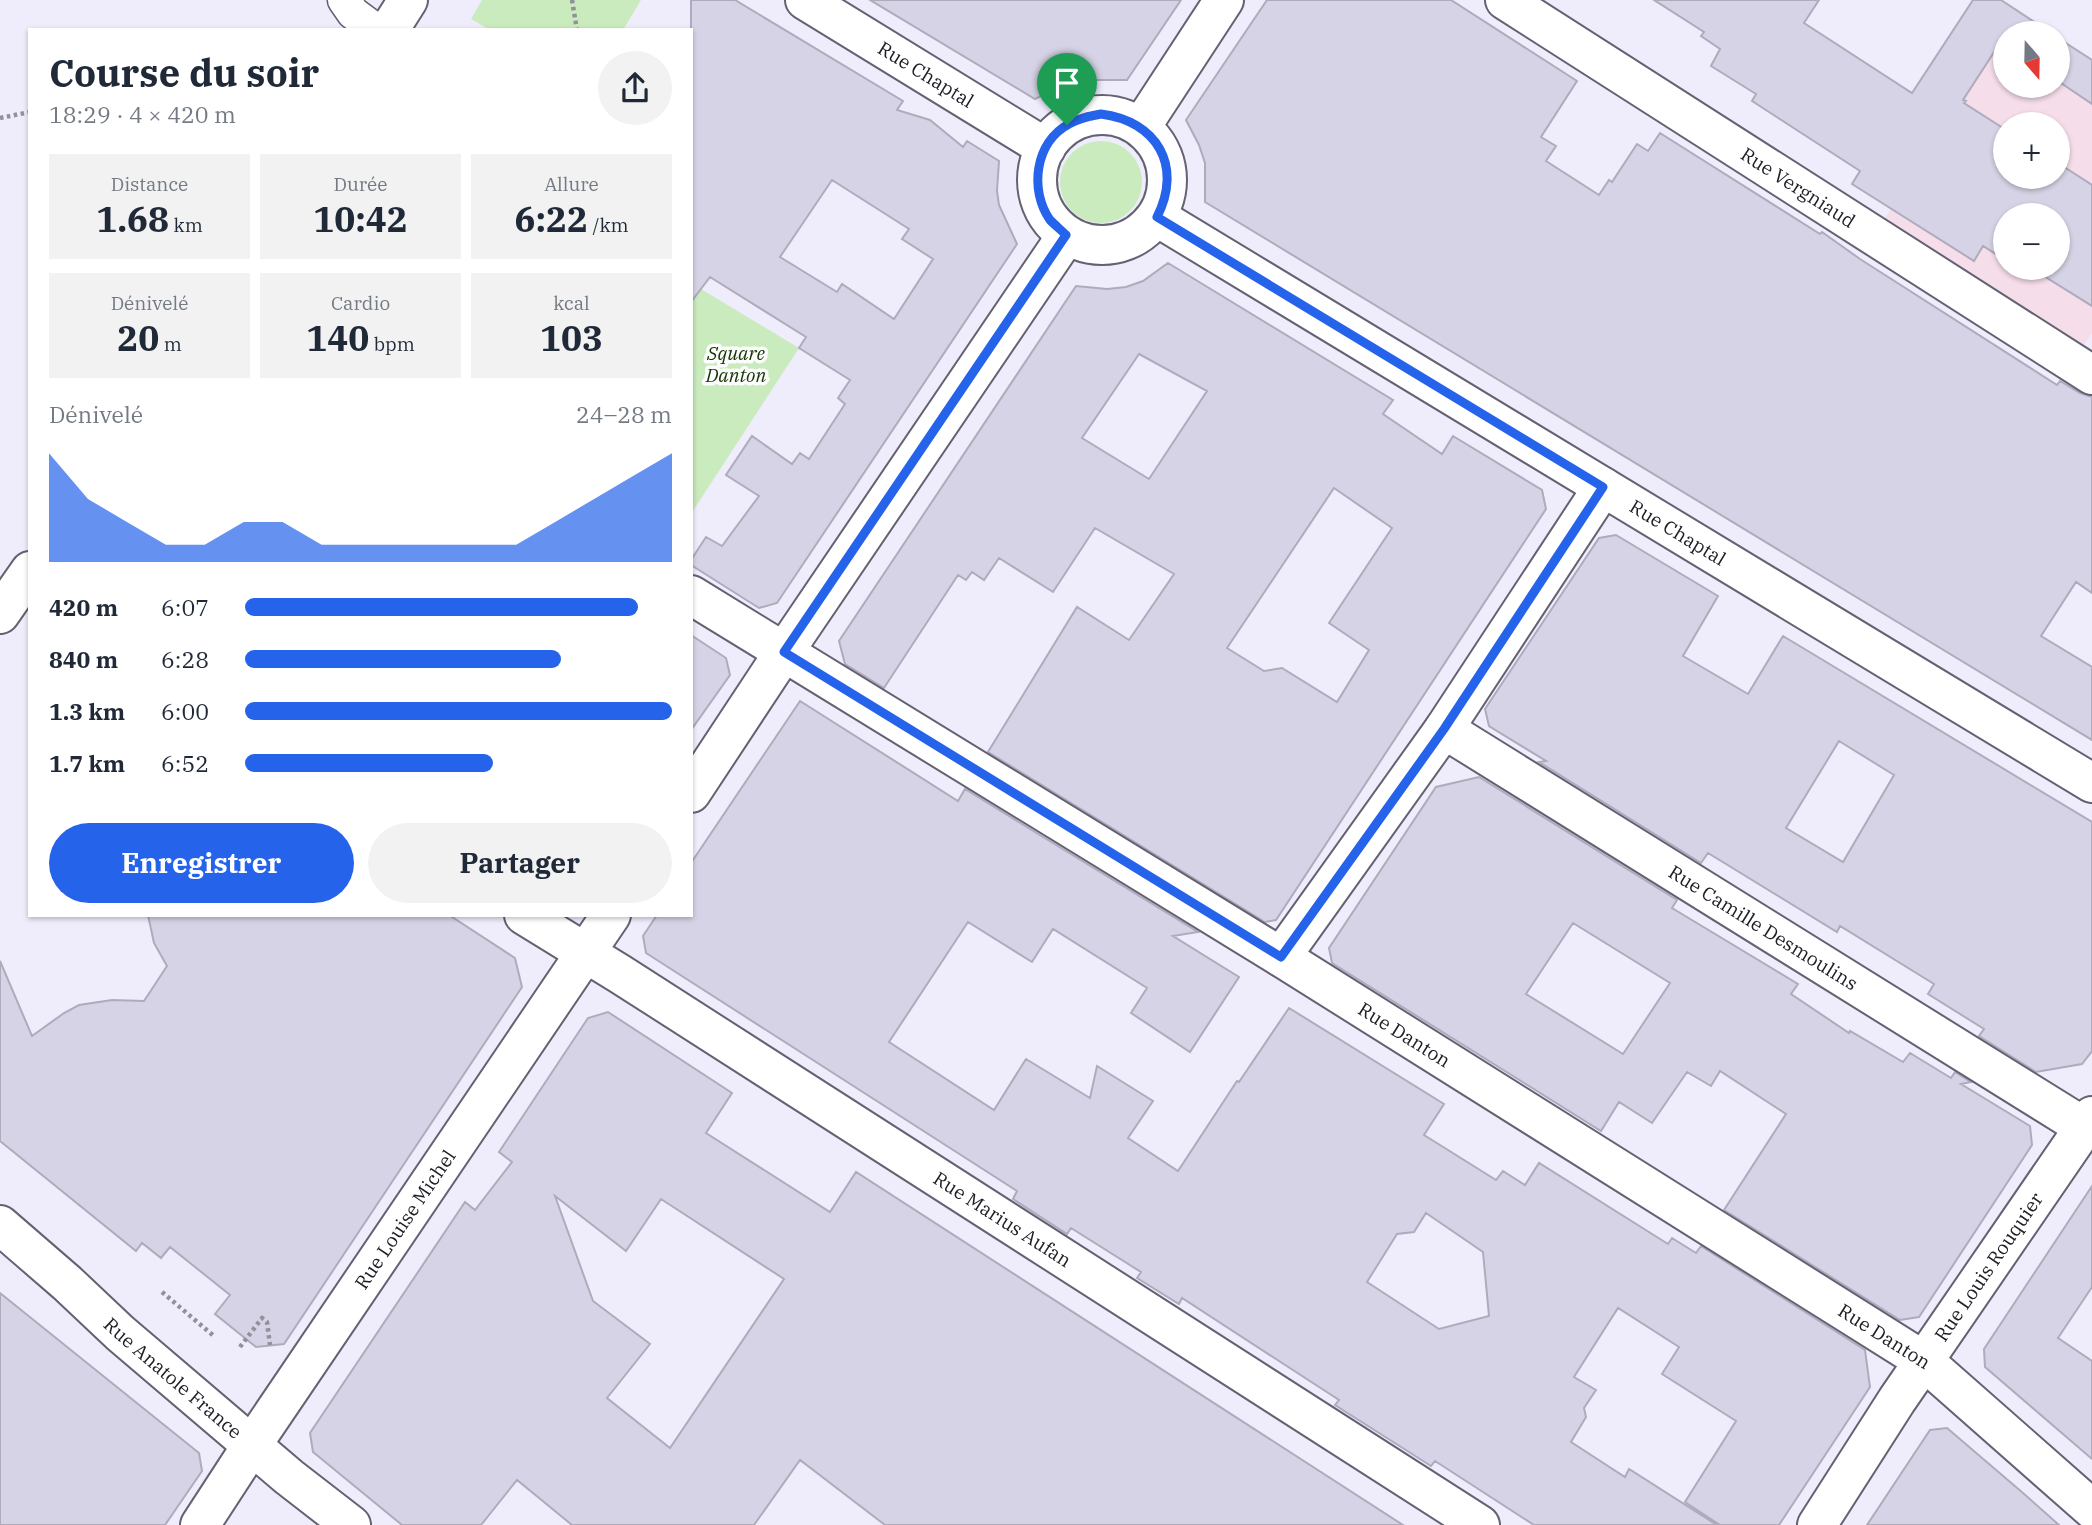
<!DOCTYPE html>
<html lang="fr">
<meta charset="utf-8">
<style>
body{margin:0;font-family:"IBM Plex Serif",serif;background:#f2f2f3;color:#1f2937;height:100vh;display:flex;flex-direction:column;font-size:26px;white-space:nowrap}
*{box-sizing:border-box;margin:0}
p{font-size:23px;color:#747a83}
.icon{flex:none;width:38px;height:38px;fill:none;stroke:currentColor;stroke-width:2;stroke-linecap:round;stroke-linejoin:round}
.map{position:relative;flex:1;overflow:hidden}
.panel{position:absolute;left:28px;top:28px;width:665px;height:889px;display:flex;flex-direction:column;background:#fff;border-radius:0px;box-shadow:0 2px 5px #0004}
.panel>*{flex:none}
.needle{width:46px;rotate:160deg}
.buttons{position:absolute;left:1993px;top:21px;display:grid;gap:14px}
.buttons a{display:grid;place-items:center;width:77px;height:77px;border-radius:50%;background:#fff;box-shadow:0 2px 5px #0004;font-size:35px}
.pin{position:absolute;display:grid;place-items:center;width:60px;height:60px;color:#fff;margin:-72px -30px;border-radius:50% 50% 50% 0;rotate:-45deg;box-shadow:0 0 7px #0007}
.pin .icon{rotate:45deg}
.round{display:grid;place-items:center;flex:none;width:74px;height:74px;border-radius:37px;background:#f2f2f3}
.summary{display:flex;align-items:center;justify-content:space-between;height:119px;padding:0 21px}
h1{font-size:38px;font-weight:800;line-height:52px}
.metrics{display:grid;grid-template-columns:repeat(3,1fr);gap:10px;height:119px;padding:7px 21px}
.metrics div{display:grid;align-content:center;border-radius:0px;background:#f2f2f3;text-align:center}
.metrics b{font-size:35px;font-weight:800}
.metrics small{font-size:19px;font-weight:400}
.metrics p{font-size:19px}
.chart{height:196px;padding:14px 21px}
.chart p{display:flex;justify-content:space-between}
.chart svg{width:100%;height:126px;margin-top:7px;fill:#2563eb;opacity:.7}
.primary-button{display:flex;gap:14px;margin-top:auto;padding:14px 21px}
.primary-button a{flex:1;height:80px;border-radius:42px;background:#2563eb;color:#fff;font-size:28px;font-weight:800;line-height:80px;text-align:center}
.primary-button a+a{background:#f2f2f3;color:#1f2937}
ul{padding:0 21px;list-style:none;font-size:23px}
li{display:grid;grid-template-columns:112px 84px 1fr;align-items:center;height:52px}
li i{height:18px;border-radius:9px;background:#2563eb}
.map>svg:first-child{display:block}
.education{fill:#f5dde9;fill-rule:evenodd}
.green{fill:#c9ebbd}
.building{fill:#d6d3e6;stroke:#aeabbd;stroke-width:2;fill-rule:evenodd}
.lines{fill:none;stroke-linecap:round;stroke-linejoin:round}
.pedestrian-casing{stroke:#646172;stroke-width:35}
.minor-casing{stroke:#646172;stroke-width:42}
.secondary-casing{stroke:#646172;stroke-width:42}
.path{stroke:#92909c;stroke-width:4.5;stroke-dasharray:3.5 3.5;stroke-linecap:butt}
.pedestrian{stroke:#fff;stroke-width:32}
.minor{stroke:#fff;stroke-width:38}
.secondary{stroke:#fff;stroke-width:38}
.route-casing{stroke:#fff;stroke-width:14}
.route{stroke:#2563eb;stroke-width:9}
.labels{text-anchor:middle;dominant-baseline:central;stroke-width:7;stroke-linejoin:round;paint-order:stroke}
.street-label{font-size:19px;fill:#1e1d24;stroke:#fcfcfc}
.park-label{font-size:19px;font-style:italic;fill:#143504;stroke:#fcfcfc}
</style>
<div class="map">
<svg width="2092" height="1525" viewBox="0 0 2092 1525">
<rect width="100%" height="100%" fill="#efedfc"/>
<path class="education" d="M 2000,43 L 2005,47 L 2006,86 L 2058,86 L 2058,81 L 2092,104 L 2092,333 L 2084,345 L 1885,218 ZM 2006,124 L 2058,124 L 2058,177 L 2006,177 ZM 2006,215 L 2058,215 L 2058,268 L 2006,268 Z"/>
<path class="green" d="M 482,0 L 641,0 L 623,30 L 490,30 L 471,19 Z
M1060 182a41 41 0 1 1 82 0a41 41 0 1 1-82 0Z
M 691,283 L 799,348 L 691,514 Z"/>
<path class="building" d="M 691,0 L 735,0 L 903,101 L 897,110 L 930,120 L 963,147 L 967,141 L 999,161 L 997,191 L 999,205 L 1017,244 L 777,603 L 759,608 L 691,565 L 691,560 L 706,537 L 722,546 L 759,496 L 726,475 L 752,436 L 792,464 L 800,453 L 809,459 L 845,404 L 838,398 L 850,380 L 799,348 L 806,337 L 710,277 L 691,302 ZM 832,180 L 909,229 L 902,239 L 933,259 L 894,319 L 842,284 L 837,292 L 780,257 Z
M 870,0 L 1181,0 L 1127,80 L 1082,80 L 1067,83 L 1035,99 Z
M 1267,0 L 1451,0 L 1577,81 L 1541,137 L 1556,146 L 1546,161 L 1599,195 L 1609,180 L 1612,182 L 1637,144 L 1648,151 L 1660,133 L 1820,234 L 1822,232 L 1860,259 L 2057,385 L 2060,381 L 2080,393 L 2092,397 L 2092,593 L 2076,582 L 2041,636 L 2092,667 L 2092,740 L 1205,202 L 1205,163 L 1199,145 L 1186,120 Z
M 1654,0 L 1819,0 L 1804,23 L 1912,93 L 1973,0 L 2001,0 L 2051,33 L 2006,33 L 2006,47 L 2000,43 L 1963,100 L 1966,101 L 1964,103 L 2006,130 L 2006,177 L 2058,177 L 2058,163 L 2092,185 L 2092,306 L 2031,268 L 2058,268 L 2058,215 L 2006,215 L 2006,253 L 2002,258 L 1983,246 L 1974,261 L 1852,184 L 1860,171 L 1752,101 L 1756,94 L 1711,66 L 1720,49 L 1701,36 L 1704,32 Z
M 2058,38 L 2092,60 L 2092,104 L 2058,81 Z
M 1168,263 L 1393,400 L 1383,414 L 1442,454 L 1453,436 L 1542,490 L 1546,509 L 1276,920 L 1265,922 L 988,752 L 1077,607 L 1129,640 L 1174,574 L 1095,528 L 1053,592 L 999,558 L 984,580 L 972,572 L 966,580 L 958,575 L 884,688 L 845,664 L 839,641 L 1076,286 L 1107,289 L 1126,287 L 1143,281 ZM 1139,354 L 1207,391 L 1149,479 L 1082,438 ZM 1334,488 L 1392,528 L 1329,623 L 1369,650 L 1337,702 L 1282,668 L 1264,671 L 1227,648 Z
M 1616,535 L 1718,596 L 1683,656 L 1748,694 L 1783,636 L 2092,822 L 2092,1051 L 2082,1064 L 2036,1072 L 1979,1036 L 1984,1029 L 1928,994 L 1934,984 L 1840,926 L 1837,932 L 1708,853 L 1701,863 L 1539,762 L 1546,761 L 1489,726 L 1485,709 L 1599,538 ZM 1839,741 L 1894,775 L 1843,862 L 1786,828 Z
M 691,635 L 726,658 L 730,675 L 691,730 Z
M 800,701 L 958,801 L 965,789 L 1198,932 L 1173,936 L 1239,977 L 1190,1052 L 1131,1013 L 1147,988 L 1053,929 L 1032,962 L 968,922 L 889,1042 L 994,1110 L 1026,1059 L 1090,1098 L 1097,1066 L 1153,1101 L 1128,1138 L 1178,1171 L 1237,1081 L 1239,1082 L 1289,1008 L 1444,1104 L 1424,1135 L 1496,1180 L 1503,1171 L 1525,1185 L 1539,1163 L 1668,1244 L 1672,1238 L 1696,1253 L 1701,1246 L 1865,1350 L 1870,1387 L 1779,1525 L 1720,1525 L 1685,1502 L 1736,1421 L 1662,1374 L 1679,1347 L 1618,1308 L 1574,1377 L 1596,1390 L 1584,1408 L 1586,1417 L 1571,1442 L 1625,1477 L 1629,1469 L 1717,1525 L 1534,1525 L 1435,1461 L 1431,1466 L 1335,1405 L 1339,1400 L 1182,1298 L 1179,1304 L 1137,1278 L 1141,1272 L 1071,1228 L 1067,1234 L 1013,1199 L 1017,1191 L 646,953 L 643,936 L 657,915 L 691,915 L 691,863 ZM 1426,1213 L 1483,1252 L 1489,1316 L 1439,1329 L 1367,1282 L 1397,1234 L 1414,1232 Z
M 1479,777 L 1677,900 L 1672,908 L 1798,984 L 1791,994 L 1849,1033 L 1850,1031 L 1903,1062 L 1910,1053 L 1951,1078 L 1955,1072 L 1971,1082 L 1961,1084 L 2030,1126 L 2032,1145 L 1919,1317 L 1900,1320 L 1724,1210 L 1786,1114 L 1720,1071 L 1711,1086 L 1687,1072 L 1652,1123 L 1619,1102 L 1601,1131 L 1332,963 L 1329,948 L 1436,787 ZM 1573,923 L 1670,983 L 1623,1054 L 1526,994 Z
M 148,915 L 449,915 L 515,958 L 522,987 L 284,1344 L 256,1347 L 215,1314 L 230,1295 L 170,1247 L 161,1258 L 142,1243 L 136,1251 L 0,1141 L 0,961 L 32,1036 L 64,1013 L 79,1005 L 112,1000 L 144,1001 L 167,966 L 154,943 Z
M 608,1012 L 732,1093 L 706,1133 L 830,1212 L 856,1172 L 1403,1525 L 885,1525 L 800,1460 L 754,1525 L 572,1525 L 517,1480 L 481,1525 L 402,1525 L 313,1452 L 310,1433 L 465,1202 L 475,1210 L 512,1162 L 499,1152 L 588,1018 ZM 555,1196 L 626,1251 L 661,1199 L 784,1279 L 670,1448 L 607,1398 L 650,1344 L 593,1301 Z
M 2092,1186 L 2092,1287 L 2058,1338 L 2092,1361 L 2092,1459 L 1985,1367 L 1984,1349 Z
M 0,1293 L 199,1453 L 202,1471 L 165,1525 L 0,1525 Z
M 1947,1428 L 2023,1493 L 2059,1525 L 1867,1525 L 1930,1430 Z"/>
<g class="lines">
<defs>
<path id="pedestrian" d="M 344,0 L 353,13 L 376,30"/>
<g id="minor">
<path id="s1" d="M 805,0 L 1046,148"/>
<path id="s2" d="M 1505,0 L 2092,375"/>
<path d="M 389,30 L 408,0"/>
<circle cx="1102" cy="180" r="65"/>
<path d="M 1141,127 L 1224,0"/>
<path id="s3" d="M 1157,217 L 2092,783"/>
<path id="s4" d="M 691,595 L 1281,957 L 1924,1361 L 2092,1509"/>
<path d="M 0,614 L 30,571"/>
<path id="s5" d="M 1444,729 L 2084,1127"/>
<path d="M 691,793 L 784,652 L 1067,235"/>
<path id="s6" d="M 524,915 L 620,974 L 1480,1525"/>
<path d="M 1281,957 L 1444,729 L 1603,487"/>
<path id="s7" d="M 200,1525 L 252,1445 L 611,915"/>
<path id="s8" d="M 1817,1525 L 1897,1400 L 2092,1116"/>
</g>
<g id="secondary">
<path id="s9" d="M 0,1225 L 67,1283 L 120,1333 L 289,1477 L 351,1525"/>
</g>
</defs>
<use href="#pedestrian" class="pedestrian-casing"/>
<use href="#minor" class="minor-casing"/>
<use href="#secondary" class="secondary-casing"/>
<path class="path" d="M 572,0 L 577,30
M 0,118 L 30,112
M 162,1292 L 215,1337
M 240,1347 L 262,1318 L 267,1322 L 270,1345"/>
<use href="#pedestrian" class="pedestrian"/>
<use href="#minor" class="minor"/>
<use href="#secondary" class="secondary"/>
</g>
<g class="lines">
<defs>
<path id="route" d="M 1101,114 C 1157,121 1183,166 1157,217 L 1603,487 L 1444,729 L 1281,957 L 784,652 L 1066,235 C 1061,230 1055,225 1050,220 C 1029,190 1035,142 1069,124 C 1079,118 1090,116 1101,114 Z"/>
</defs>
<use href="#route" class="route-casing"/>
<use href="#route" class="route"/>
</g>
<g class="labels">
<g class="street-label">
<text stroke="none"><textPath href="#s1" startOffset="142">Rue Chaptal</textPath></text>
<text stroke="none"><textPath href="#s2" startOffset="348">Rue Vergniaud</textPath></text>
<text stroke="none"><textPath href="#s3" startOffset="609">Rue Chaptal</textPath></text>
<text stroke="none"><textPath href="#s5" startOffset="376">Rue Camille Desmoulins</textPath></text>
<text stroke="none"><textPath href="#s4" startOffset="838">Rue Danton</textPath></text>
<text stroke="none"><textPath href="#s6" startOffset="567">Rue Marius Aufan</textPath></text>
<text stroke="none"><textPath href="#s7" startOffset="368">Rue Louise Michel</textPath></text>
<text stroke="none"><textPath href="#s8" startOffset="310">Rue Louis Rouquier</textPath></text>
<text stroke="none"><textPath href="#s4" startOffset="1405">Rue Danton</textPath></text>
<text stroke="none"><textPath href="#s9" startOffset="231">Rue Anatole France</textPath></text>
</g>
<g class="park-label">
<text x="736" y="353">Square<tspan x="736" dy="22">Danton</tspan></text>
</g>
</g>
</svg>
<div class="buttons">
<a><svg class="needle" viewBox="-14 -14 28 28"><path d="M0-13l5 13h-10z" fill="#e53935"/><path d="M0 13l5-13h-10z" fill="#747a83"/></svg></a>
<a>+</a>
<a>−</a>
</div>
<div class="pin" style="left:1067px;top:125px;background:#1e9e55"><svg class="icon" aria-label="arrive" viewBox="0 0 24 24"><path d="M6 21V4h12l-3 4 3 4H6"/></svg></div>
<section class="panel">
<div class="summary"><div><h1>Course du soir</h1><p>18:29 · 4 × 420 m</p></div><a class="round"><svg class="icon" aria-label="share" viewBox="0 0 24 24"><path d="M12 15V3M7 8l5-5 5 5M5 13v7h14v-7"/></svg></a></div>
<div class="metrics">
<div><p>Distance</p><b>1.68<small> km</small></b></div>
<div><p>Durée</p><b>10:42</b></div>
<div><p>Allure</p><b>6:22<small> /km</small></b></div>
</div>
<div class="metrics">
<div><p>Dénivelé</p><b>20<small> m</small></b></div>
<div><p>Cardio</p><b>140<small> bpm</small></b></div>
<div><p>kcal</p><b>103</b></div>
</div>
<div class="chart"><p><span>Dénivelé</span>24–28 m</p>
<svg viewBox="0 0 160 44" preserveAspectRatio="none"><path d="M0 44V6L10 22L20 30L30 38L40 38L50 30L60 30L70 38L80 38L90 38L100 38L110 38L120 38L130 30L140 22L150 14L160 6V44z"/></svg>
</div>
<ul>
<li><b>420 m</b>6:07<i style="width:92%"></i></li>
<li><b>840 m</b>6:28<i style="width:74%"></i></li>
<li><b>1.3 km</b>6:00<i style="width:100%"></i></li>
<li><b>1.7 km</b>6:52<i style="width:58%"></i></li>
</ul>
<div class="primary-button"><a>Enregistrer</a><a>Partager</a></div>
</section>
</div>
